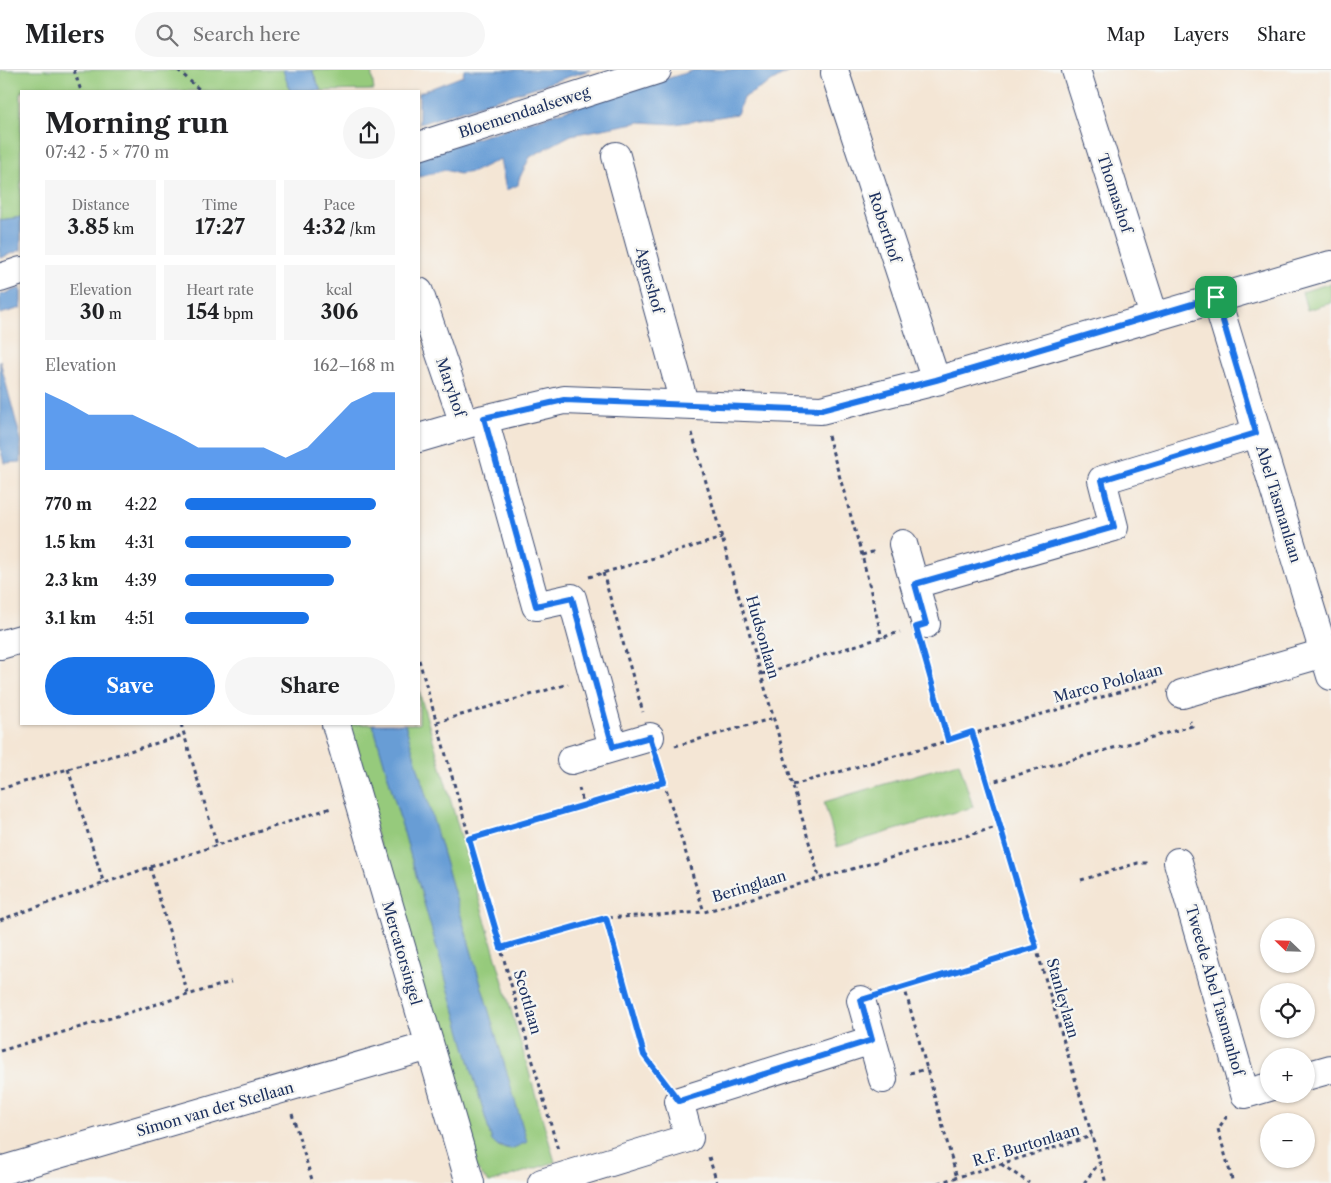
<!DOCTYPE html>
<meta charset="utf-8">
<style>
body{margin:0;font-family:"Libre Caslon Text",serif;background:#f6f6f6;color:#202124;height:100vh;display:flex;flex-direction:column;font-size:19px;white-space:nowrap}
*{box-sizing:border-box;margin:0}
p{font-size:16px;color:#757577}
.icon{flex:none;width:28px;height:28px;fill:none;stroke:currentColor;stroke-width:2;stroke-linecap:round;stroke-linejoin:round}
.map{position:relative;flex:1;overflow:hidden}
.details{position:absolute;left:20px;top:20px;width:400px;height:635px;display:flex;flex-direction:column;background:#fff;border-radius:0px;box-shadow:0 1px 4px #0004}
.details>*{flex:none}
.needle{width:32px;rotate:293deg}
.fabs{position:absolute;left:1260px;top:848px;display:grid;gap:10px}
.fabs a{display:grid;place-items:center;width:55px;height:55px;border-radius:50%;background:#fff;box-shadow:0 1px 4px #0004;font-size:25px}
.pin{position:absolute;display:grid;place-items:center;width:42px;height:42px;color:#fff;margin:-21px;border-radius:10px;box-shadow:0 2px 8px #0006}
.round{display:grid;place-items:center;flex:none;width:52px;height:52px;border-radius:26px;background:#f6f6f6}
.overview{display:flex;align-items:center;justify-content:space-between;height:85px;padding:0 25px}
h1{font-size:28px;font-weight:700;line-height:38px}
.figures{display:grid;grid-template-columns:repeat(3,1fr);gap:8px;height:85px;padding:5px 25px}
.figures div{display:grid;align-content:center;border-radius:0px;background:#f6f6f6;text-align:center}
.figures b{font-size:21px;font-weight:700}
.figures small{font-size:14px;font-weight:400}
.figures p{font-size:14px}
.chart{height:140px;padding:10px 25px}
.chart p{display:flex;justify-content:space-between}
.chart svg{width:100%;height:90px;margin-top:5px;fill:#1a73e8;opacity:.7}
.cta{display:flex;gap:10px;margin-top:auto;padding:10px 25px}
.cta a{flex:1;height:58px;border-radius:30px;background:#1a73e8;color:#fff;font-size:20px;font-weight:700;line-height:58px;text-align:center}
.cta a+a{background:#f6f6f6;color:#202124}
ul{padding:0 25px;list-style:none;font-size:16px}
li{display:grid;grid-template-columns:80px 60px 1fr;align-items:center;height:38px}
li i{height:12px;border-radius:6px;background:#1a73e8}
header{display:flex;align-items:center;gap:30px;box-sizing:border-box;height:70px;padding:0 25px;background:#fff;border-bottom:1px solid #e0e0e0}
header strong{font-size:24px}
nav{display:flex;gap:28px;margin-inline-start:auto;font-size:18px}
.search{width:350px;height:45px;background:#f6f6f6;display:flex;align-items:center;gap:12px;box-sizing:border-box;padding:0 18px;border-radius:28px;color:#757577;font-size:19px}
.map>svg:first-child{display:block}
.green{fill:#96ca7c;stroke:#587c6d}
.water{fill:#689dd5;stroke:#42669a}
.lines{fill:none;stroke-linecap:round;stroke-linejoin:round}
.minor-casing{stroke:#3c4a70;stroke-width:30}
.path{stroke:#3c4a70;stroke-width:3;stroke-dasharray:4 4;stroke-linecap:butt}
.minor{stroke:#fff;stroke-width:28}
.route-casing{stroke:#fff;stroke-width:10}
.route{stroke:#1a73e8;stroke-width:6}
.labels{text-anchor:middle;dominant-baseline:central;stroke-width:4.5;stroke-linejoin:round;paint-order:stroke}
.street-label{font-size:15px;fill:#1b2f5e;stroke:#f6f6f2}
</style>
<header>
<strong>Milers</strong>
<div class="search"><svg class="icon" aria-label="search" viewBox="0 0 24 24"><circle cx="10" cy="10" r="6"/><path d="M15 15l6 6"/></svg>Search here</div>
<nav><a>Map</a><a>Layers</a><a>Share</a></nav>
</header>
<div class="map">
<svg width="1331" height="1113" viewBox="0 0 1331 1113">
<rect width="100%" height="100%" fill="#f6f6f2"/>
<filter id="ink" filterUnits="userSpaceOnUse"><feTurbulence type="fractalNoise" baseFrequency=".02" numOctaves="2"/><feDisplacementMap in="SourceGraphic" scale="10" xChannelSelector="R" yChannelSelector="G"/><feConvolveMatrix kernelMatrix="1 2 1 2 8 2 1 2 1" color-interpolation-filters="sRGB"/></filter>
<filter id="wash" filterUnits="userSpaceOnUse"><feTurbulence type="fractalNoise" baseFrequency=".0096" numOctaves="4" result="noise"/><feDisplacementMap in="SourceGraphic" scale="20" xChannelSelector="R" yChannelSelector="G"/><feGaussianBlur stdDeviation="1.12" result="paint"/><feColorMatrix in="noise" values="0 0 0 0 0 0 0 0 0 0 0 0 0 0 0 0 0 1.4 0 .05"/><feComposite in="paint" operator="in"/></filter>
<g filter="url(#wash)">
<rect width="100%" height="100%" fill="#f4e6d5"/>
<path class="green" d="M 0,0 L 283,0 L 290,21 L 21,21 L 21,147 L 0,150 Z
M 312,0 L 371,0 L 374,20 L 321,21 Z
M 1331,213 L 1331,233 L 1307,240 L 1302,222 Z
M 419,621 L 555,1092 L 489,1113 L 474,1096 L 344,654 L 373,654 L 492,1071 C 502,1083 515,1077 527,1072 L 405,654 L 419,654 Z
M 959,692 L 973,737 L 837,777 L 824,732 Z"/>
<path class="water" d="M 283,0 L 312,0 L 321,21 L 290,21 Z
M 464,0 L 590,0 L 419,54 L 419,23 L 463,6 Z
M 695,0 L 792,0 L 743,28 L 737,44 L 675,54 L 640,52 L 571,65 L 530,87 L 519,109 L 518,115 L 506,120 L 500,89 L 473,102 L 459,104 L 445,100 L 419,107 L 419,86 Z
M 21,147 L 21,180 L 0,188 L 0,150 Z
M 21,218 L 21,238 L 0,244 L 0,225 Z
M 0,291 L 21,370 L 21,392 L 4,393 L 0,377 Z
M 373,654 L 405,654 L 527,1072 L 511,1079 L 496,1075 L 492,1071 Z"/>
</g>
<g filter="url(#ink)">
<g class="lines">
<defs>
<path id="minor" d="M 1076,0 L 1154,246
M 835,3 L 936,311
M 419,76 L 657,0
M 616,86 L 684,333
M 0,208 L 21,201
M 419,222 L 464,354
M 1216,227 L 1331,606
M 484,349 L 536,536 L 572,528 L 613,677
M 419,368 L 484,349 L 564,330 L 821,340 L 936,311 L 1331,195
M 903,474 L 926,554
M 915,514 L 1114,457 L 1102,410 L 1257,363
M 0,575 L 21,569
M 1182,624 L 1324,583
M 336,654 L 470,1113
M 571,690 L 650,667
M 1178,792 L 1245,1024 L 1269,1017
M 861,930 L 883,1009
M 1306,1006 L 1331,999
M 0,1101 L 429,976
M 542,1113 L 689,1068 L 679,1031 L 872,970"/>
</defs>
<use href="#minor" class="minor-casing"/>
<path class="path" d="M 74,0 L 81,21
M 178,0 L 201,21
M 692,363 L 819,807
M 828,366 L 862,485 L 882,568
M 862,485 L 876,481
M 603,503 L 643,642
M 589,507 L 722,468
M 923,582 L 948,670
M 419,590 L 558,1080
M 762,604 L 900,562
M 437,652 L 568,614
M 181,654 L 217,775
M 972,662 L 1106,1113
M 675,676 L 774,648
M 68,699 L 104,814
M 664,712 L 704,842
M 988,713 L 1192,656 L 1190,651
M 793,715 L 1158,611
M 579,718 L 583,735
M 0,719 L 184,665
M 469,769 L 664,712 L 658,693
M 150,797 L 188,924
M 1081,810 L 1138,793 L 1150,793
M 606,848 L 644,985 L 662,1008
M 0,850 L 150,797 L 331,738
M 501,878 L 606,848 L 704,842 L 1000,756
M 904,916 L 957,1108
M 888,921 L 1036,877
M 0,981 L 231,912
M 910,1003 L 927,999
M 292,1044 L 313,1113
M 1227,1046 L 1218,1059 L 1233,1113
M 709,1087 L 717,1113
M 1001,1094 L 1029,1113
M 938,1113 L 1092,1066
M 1084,1113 L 1099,1093"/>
<use href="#minor" class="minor"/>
</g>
</g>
<g class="lines" filter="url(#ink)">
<defs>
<path id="route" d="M 1216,227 L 1256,363 L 1102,410 L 1114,457 L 915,514 L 926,554 L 916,557 L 948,670 L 972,662 L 1036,877 L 861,930 L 872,970 L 679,1031 L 644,985 L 606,848 L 501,878 L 469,769 L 664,712 L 650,667 L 613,677 L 572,528 L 536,536 L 484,348 L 564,330 L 821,340 L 936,310 Z"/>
</defs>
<use href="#route" class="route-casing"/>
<use href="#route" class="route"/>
</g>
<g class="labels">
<g class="street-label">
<text transform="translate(524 42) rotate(-18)">Bloemendaalseweg</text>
<text transform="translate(1115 123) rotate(72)">Thomashof</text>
<text transform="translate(885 157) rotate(72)">Roberthof</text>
<text transform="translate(650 210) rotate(75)">Agneshof</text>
<text transform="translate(451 317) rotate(71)">Maryhof</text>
<text transform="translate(1279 434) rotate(73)">Abel Tasmanlaan</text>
<text transform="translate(763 567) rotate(74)">Hudsonlaan</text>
<text transform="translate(1108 613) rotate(-15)">Marco Pololaan</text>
<text transform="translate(749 816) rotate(-17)">Beringlaan</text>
<text transform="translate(402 883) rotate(74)">Mercatorsingel</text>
<text transform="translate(1215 920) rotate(74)">Tweede Abel Tasmanhof</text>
<text transform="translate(1063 928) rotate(74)">Stanleylaan</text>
<text transform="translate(528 932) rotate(74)">Scottlaan</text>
<text transform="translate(215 1039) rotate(-16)">Simon van der Stellaan</text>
<text transform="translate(1026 1075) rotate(-17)">R.F. Burtonlaan</text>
</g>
</g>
</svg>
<div class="fabs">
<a><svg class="needle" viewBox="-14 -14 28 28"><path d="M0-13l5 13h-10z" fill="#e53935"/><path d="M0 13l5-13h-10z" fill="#757577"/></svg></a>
<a><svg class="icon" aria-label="locate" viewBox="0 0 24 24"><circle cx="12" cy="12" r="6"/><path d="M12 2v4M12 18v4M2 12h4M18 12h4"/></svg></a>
<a>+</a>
<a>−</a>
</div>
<div class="pin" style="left:1216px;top:227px;background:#1e9e55"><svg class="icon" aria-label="arrive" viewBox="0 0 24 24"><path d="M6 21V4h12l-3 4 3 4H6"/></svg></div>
<section class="details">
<div class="overview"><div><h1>Morning run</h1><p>07:42 · 5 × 770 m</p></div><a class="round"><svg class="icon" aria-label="share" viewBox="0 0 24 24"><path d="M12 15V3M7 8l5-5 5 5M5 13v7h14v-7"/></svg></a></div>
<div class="figures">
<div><p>Distance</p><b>3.85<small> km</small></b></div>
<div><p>Time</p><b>17:27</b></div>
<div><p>Pace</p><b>4:32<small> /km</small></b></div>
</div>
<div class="figures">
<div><p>Elevation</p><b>30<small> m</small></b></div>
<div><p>Heart rate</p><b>154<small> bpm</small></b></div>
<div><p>kcal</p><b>306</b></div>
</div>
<div class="chart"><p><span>Elevation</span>162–168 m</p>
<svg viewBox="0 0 160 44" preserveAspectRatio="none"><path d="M0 44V6L10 11L20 17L30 17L40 17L50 22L60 27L70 33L80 33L90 33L100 33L110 38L120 33L130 22L140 11L150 6L160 6V44z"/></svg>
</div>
<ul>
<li><b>770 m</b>4:22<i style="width:91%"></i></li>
<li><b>1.5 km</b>4:31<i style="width:79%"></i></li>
<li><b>2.3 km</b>4:39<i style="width:71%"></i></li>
<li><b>3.1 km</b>4:51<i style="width:59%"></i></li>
</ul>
<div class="cta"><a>Save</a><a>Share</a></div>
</section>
</div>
